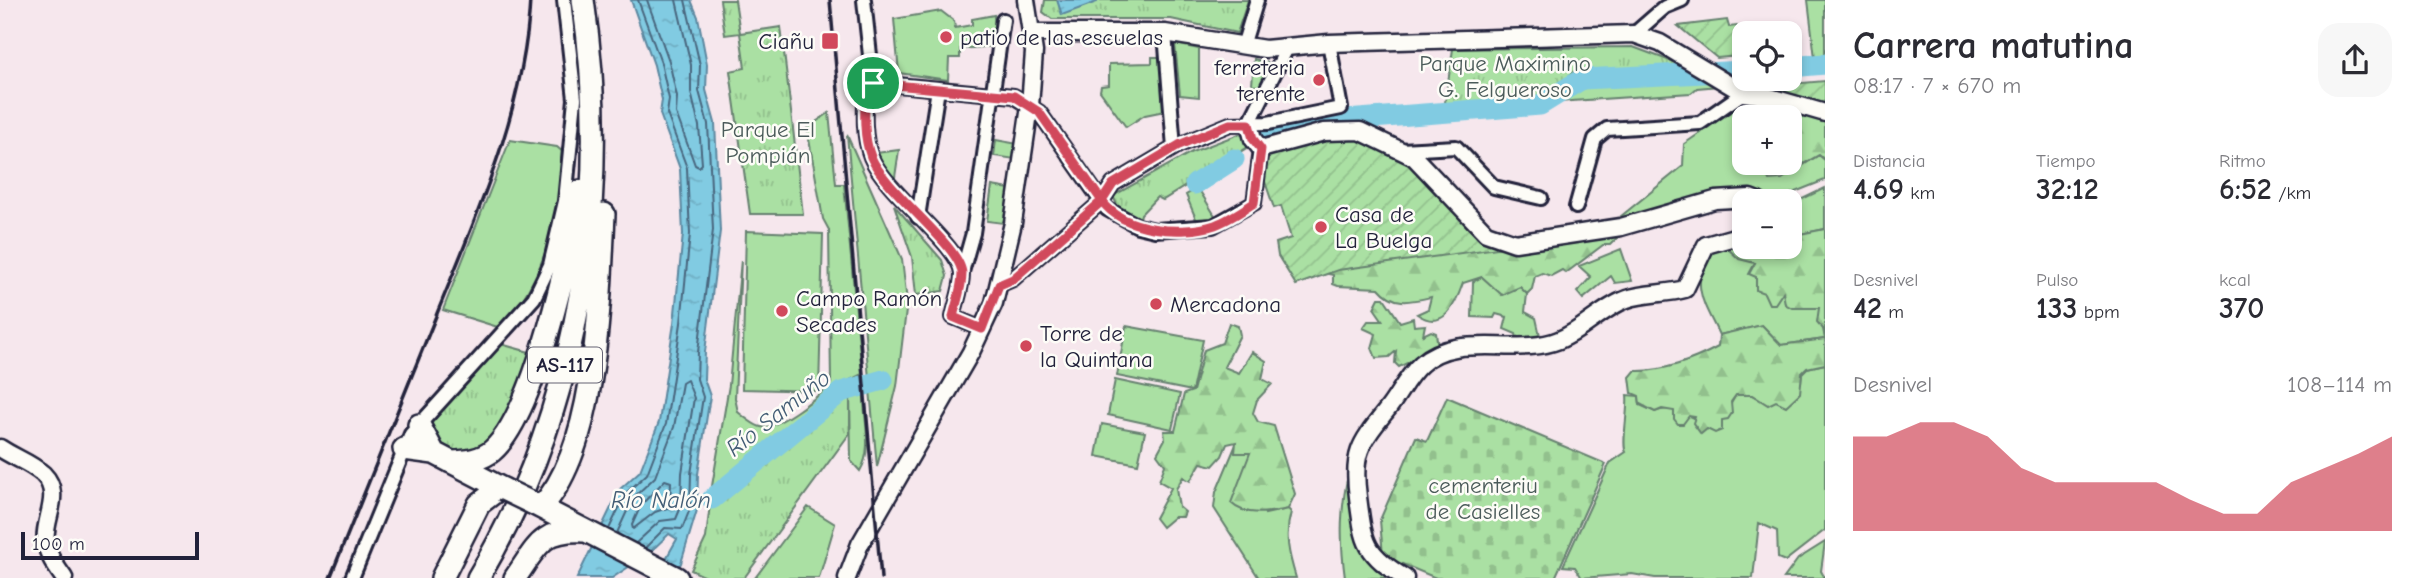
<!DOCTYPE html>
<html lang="es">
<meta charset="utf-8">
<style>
body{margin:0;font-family:"Comic Neue",sans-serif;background:#f7f7f7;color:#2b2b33;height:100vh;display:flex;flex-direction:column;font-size:26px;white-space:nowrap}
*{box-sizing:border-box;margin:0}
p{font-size:23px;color:#7c7c81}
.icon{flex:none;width:38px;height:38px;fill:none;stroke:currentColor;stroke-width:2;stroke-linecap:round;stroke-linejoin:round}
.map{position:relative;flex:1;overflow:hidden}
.details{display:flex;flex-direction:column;background:#fff;width:595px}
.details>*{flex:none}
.fabs{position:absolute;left:1732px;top:21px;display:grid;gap:14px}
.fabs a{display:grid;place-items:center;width:70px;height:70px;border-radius:14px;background:#fff;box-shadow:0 4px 10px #0003;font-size:35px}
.scale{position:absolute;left:21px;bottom:18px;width:178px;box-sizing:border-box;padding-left:7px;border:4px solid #22223b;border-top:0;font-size:19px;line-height:24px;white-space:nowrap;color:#22223b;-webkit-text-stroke:5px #fdfcf7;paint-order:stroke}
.pin{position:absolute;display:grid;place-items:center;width:60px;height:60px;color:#fff;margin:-30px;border:4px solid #fff;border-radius:50%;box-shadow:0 2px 7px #0007}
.round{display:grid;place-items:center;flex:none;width:74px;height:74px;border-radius:21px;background:#f7f7f7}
.head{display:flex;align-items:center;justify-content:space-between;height:119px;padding:0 28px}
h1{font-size:38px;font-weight:700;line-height:52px}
.figures{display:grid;grid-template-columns:repeat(3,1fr);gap:10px;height:119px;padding:7px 28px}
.figures div{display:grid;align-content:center}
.figures b{font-size:30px;font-weight:700}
.figures small{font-size:19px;font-weight:400}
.figures p{font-size:19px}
.chart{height:196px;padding:14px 28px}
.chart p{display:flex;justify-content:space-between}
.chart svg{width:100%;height:126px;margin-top:7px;fill:#d1495b;opacity:.7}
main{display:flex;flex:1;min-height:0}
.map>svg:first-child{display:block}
.grass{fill:#aae0a3;stroke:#66816f;stroke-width:2}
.forest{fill:url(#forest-firs);stroke:#66816f;stroke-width:2}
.cemetery{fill:url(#cemetery-stones);stroke:#66816f;stroke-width:2}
.park{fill:url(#park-tufts);stroke:#66816f;stroke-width:2}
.garden{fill:url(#garden-furrows);stroke:#66816f;stroke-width:2}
.water{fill:url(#water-ripples);stroke:#5b879f;stroke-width:2}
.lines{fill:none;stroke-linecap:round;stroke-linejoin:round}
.shore{stroke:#48667e;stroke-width:2}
.river{stroke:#81cbe2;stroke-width:21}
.minor-casing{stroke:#22223b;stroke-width:18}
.tertiary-casing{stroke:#22223b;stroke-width:21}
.primary-casing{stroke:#22223b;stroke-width:26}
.minor{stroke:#fdfcf7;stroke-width:12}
.tertiary{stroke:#fdfcf7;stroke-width:16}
.primary{stroke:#fdfcf7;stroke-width:21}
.rail{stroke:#22223b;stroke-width:3.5}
.primary-bridge-casing{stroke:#22223b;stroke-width:26;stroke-linecap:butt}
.primary-bridge{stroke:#fdfcf7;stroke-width:21}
.route-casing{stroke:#fff;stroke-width:14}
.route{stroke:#d1495b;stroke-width:9}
.poi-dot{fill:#d1495b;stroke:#fdfcf7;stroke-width:2.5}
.labels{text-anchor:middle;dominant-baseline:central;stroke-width:5;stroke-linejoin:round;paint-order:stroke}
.shield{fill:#fdfcf7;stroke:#646373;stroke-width:2}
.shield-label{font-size:21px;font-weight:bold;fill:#22223b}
.poi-label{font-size:23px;fill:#22223b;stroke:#fdfcf7;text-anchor:start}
.park-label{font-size:23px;fill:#4b5b5a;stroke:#fdfcf7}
.water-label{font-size:24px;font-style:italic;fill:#435d75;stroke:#fdfcf7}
</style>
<main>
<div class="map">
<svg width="1825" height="578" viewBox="0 0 1825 578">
<defs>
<pattern id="forest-firs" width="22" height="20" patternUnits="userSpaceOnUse" patternTransform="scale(1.75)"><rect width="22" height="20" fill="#aae0a3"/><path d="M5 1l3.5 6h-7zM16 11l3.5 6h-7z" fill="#92c08d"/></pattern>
<pattern id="cemetery-stones" width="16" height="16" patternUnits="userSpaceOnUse" patternTransform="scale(1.75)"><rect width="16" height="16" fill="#aae0a3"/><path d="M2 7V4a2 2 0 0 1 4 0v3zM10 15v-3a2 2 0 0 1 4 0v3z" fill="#92c08d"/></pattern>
<pattern id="park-tufts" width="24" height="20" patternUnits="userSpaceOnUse" patternTransform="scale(1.75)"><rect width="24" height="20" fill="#aae0a3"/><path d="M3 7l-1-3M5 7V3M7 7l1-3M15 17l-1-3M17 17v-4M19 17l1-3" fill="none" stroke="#92c08d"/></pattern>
<pattern id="garden-furrows" width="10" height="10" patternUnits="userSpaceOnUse" patternTransform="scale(1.75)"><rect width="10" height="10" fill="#aae0a3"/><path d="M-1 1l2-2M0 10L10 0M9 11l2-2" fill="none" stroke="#92c08d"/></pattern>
<pattern id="water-ripples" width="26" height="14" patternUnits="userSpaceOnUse" patternTransform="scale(1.75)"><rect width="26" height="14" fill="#81cbe2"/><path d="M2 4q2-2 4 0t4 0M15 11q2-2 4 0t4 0" fill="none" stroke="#6faec3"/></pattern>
</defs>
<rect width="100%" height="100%" fill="#f6e7ed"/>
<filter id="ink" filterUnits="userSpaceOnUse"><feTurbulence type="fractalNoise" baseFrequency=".0143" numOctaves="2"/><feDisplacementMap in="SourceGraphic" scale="14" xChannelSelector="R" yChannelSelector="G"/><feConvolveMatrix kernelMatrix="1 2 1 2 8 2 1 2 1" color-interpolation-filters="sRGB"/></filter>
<g filter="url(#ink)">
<path class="grass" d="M 1808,0 L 1825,0 L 1825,57 L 1815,58 Z
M 941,11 L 954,21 L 955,28 L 972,25 L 972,19 L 994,15 L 995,46 L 960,49 L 960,58 L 949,58 L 948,80 L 899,73 L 894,19 Z
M 1175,44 L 1199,49 L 1199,97 L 1180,95 Z
M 1152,57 L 1160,57 L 1165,111 L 1145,115 L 1126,127 L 1100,91 L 1101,86 L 1109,85 L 1109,64 L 1152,63 Z
M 1254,59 L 1271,64 L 1265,88 L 1252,85 Z
M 1695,73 L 1719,86 L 1697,88 L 1691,93 L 1556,102 L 1578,81 Z
M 1748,100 L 1792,108 L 1790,119 L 1745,117 L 1745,163 L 1762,163 L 1769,180 L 1782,179 L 1819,155 L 1825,160 L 1825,180 L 1790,194 L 1777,196 L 1749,194 L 1622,220 L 1620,217 L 1683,166 L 1684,144 Z
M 829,113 L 836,184 L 844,184 L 862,374 L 838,386 L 790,424 L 711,492 L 729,385 L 741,260 L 735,398 L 738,412 C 744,417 755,426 761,427 C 776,430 822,394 831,383 L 829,230 L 823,219 L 807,128 Z
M 847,135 L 902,259 L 907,302 L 897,386 L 877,467 Z
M 510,140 L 557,147 L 564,153 C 555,223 549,273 501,328 L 443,310 Z
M 996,140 L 1018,144 L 1015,159 L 994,156 Z
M 899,150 L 894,184 L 876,153 Z
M 992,186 L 1010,189 L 1003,223 L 987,221 Z
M 1198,188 L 1217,219 L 1196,219 L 1186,195 Z
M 1825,188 L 1825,229 L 1790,236 L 1790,205 Z
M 746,231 L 823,234 L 819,391 L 742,389 Z
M 1725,246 L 1755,263 L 1757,277 L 1783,290 C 1788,308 1804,306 1819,308 L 1825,339 L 1781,345 L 1762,325 L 1719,335 C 1703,301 1692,290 1707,251 Z
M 1621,249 L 1632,281 L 1615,283 L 1611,276 L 1583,299 L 1577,292 L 1591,277 L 1579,266 Z
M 1482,277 L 1511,288 L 1520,287 L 1527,294 L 1525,312 L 1536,318 L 1541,340 L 1518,342 L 1516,334 L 1504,329 L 1507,317 L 1496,314 L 1494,318 L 1472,317 L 1473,282 Z
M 1126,326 L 1203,340 L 1192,391 L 1117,376 Z
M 1825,364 L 1825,530 L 1785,561 L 1778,558 L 1777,531 L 1759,523 L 1753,578 L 1655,578 L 1632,574 L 1582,578 L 1575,567 L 1563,566 L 1610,463 L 1626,452 C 1621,445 1629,408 1627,395 L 1639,396 L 1640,405 L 1655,412 C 1672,404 1695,416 1707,428 L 1722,419 L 1736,395 L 1752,395 L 1764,401 L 1801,383 L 1802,373 L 1807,368 Z
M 1115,380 L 1180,394 L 1172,429 L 1108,415 Z
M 850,392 L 862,393 L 864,397 C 864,421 873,450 860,471 L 851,461 Z
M 1102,424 L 1145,432 L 1138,464 L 1096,456 Z
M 1237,442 L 1251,452 L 1265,514 L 1288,509 L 1291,512 C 1284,536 1289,555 1296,578 L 1259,578 L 1214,508 L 1216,492 Z
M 1349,471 L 1365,553 L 1375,568 L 1392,578 L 1345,578 C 1340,540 1340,508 1349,471 Z
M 808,507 L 835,524 L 819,578 L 755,578 Z
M 1825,542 L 1821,571 L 1825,578 L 1784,578 L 1798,559 Z"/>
<path class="forest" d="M 1792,108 L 1825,118 L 1825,160 L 1819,155 L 1789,172 L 1787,165 L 1795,161 L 1790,150 Z
M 1825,229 L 1825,338 L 1824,330 L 1817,322 L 1819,308 L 1792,308 L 1785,304 L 1783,292 L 1775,304 L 1769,304 L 1764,293 L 1756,290 L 1756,277 L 1749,274 L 1755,263 L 1739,259 L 1725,246 L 1745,242 L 1745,247 L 1790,247 L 1790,236 Z
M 1618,232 L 1619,236 L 1610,245 L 1603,245 L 1566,273 L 1562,270 L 1551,276 L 1542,273 L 1535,276 L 1532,289 L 1527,294 L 1520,287 L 1502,295 L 1482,277 L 1463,283 C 1455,306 1443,332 1417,314 L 1428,309 L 1431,297 C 1409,302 1394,306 1379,288 L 1338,286 L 1333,284 L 1333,275 L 1311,270 L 1490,245 L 1543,245 Z
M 1379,298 L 1384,298 L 1400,322 L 1413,318 L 1414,326 L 1425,325 L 1423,335 L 1431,331 L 1436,333 L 1438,348 L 1399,367 L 1395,363 L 1396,351 L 1389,357 L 1376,358 L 1372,348 L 1376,334 L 1363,328 L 1368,321 L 1383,321 L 1374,308 Z
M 1229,323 L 1238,326 L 1240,335 L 1224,367 L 1239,373 L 1252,352 L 1266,361 L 1262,379 L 1272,384 L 1257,400 L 1253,413 L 1258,422 L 1274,426 L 1295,494 L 1288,509 C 1270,513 1245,517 1231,503 L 1250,453 L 1235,453 L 1236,442 L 1227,444 L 1222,456 L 1213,466 L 1201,463 L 1190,481 L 1183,477 L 1176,489 L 1179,507 L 1185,512 L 1183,517 L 1174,517 L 1162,527 L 1155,518 L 1171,488 L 1159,481 L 1165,465 L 1157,454 L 1165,439 L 1164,431 L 1175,431 L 1184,394 L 1193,391 L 1204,350 L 1222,343 Z
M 1762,325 L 1781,345 L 1825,339 L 1825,364 L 1807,368 L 1802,373 L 1800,393 L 1786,406 L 1776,401 L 1768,405 L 1752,395 L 1736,395 L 1731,402 L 1732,413 L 1728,419 L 1722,420 L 1722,430 L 1715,433 L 1707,429 L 1701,434 L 1693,423 L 1695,417 L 1689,416 L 1683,424 L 1678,424 L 1674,419 L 1674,411 L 1662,409 L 1655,412 L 1640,404 L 1639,396 L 1632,393 L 1630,377 L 1635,371 C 1662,372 1694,360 1718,347 L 1719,335 Z"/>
<path class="cemetery" d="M 1447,397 L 1606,464 L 1555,578 L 1436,578 L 1383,556 L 1380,520 L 1416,437 L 1427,441 Z"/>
<path class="park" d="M 720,0 L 735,0 L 740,33 L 781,27 L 803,214 L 750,214 L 730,71 L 745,68 L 740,33 L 725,35 Z
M 1045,0 L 1248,0 L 1237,33 L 1171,19 L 1052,19 L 1043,12 Z
M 1633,47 L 1684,66 L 1574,71 L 1549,97 L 1535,103 L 1444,109 L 1453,49 Z
M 1239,134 L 1245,136 L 1248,147 L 1163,200 L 1157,197 L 1141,214 L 1139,223 L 1117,205 L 1113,196 L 1192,152 Z
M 894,205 L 942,260 L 947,276 L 943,291 L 916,295 L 912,257 Z
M 497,343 L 540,355 L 499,444 L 451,462 L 419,426 Z
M 850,392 L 850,433 L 744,578 L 708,578 L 691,570 L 706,538 L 710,504 Z"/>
<path class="garden" d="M 1727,20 L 1729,27 L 1737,26 L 1740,56 L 1717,58 L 1678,26 Z
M 1825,81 L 1825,106 L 1768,89 L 1768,86 Z
M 1354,137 L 1414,165 L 1470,230 L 1498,248 L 1338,270 L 1296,285 L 1278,256 L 1276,243 L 1291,238 L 1281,206 L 1274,208 L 1263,176 L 1265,157 L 1324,138 Z"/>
<path class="water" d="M 631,0 L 691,0 L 698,17 L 707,64 L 706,90 L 715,123 L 720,231 L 705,352 L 704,379 L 710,396 L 698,474 L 697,510 L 681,563 L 672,578 L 655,578 L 677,539 L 669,534 L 648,554 L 612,578 L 577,578 L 620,489 L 640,471 L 659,422 L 674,323 L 683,234 L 680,169 L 660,114 L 662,100 L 654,65 Z
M 1057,0 L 1096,0 L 1097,2 L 1062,15 Z"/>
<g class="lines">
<path class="shore" d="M 647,0 L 669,61 L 677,97 L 676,113 L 695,165 L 699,167 L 702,164 L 699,126 L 691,92 L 691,65 L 676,0
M 665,480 L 671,482 L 670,507 L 655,512 L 633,529 L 632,525 L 641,505 Z
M 609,529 L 626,493 L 647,474 L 666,424 L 681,323 L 690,234 L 687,168 L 667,114 L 669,99 L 661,63 L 638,0
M 617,533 L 633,498 L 655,477 L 674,427 L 682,383 L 687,380 L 694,398 L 682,473 L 681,507 L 676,519 L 660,521 L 636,543
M 645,548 L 665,528 L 682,529 L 690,509 L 691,474 L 703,397 L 697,379 L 698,352 L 713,230 L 708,124 L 699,91 L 700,65 L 685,0"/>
<path class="river" d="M 1790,67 L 1825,64
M 1269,137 L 1333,121 L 1540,105 L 1582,79 L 1745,71
M 1195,184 L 1234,159
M 712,499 L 841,392 L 883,380"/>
<defs>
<path id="minor" d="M 864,0 L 873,83
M 1165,33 L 1174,148
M 1634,34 L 1665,7 L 1682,0
M 1243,46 L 1257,0
M 1249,124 L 1287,48
M 1401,150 L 1456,147 L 1494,187 L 1541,198
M 1576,207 L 1595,139 L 1607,129 L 1700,123 L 1743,93
M 918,217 L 938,89
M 962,272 L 973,233 L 1003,20
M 999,285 L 1013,279 L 1102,201 L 1113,184 L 1179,145 L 1230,124 L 1268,123 L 1341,108 L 1329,43
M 982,329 L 953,317 C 956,303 962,288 962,274 C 962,247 886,193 871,157 C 862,134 865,106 866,82 L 1014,96 L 1039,112 L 1107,209 L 1138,226 L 1155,230 L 1213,226 L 1254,203 L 1261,149
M 352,578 L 411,434 L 534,298 L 550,265 L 565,201 L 575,99 L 564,0"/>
<path id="tertiary" d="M 1033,33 L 1165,33 L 1265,49 L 1329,43 L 1634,34 L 1660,43 L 1743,93 L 1766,96 L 1825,113
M 1249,124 L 1253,139 L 1261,149 L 1324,132 L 1360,131 L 1414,157 L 1486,233 L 1515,243 L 1621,227 L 1715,200 L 1750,198 L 1758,201
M 0,448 C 13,457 31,463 43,474 C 64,495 42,520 46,543 C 48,556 57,568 64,578
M 847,578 L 860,544 L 971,352 L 994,303 L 1013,223 L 1030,106 L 1034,52 L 1026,0
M 1405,578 C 1364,553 1364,543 1358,497 C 1352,453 1360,444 1386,411 C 1398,397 1406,377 1421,364 C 1457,331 1517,357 1559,340 C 1584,330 1602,308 1627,299 C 1643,293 1667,294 1685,289 L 1706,245 L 1745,234"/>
<path id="primary" d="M 419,425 L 434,453
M 404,449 L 434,453 L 503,489
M 451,462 C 465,462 481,460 492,451 C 535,414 571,249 580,191
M 532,503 L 677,578
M 541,507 C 598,447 600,295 604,214
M 442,578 L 479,504 L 500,488
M 478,578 C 580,407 612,195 583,0
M 515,578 C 537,547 541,529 583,531"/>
</defs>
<use href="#minor" class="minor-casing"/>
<use href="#tertiary" class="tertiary-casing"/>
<use href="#primary" class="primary-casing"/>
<use href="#minor" class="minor"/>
<use href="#tertiary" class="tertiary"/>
<use href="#primary" class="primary"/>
<path class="rail" d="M 830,0 L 881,578
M 330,578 C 366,489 402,400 438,311 C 478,212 525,108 530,0"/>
<defs>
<path id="primary-bridge" d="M 503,489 L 532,503"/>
</defs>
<use href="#primary-bridge" class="primary-bridge-casing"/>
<use href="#primary-bridge" class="primary-bridge"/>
</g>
</g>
<g class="lines" filter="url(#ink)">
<defs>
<path id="route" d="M 873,83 L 866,82 C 865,106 862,134 871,157 C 886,193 962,247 962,274 C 962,288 956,303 953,317 L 982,329 L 999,285 L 1013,279 L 1102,201 L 1113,184 L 1179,145 L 1230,124 L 1249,124 L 1253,139 L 1261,149 L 1254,203 C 1242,211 1229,220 1215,225 C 1182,236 1123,231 1102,201 L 1039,112 L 1014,96 L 873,83"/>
</defs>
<use href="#route" class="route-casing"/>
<use href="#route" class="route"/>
</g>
<g class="poi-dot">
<circle cx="946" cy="37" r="7"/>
<rect x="821" y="32" width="18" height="18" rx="3.5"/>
<circle cx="1319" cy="80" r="7"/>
<circle cx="1321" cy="227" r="7"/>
<circle cx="1156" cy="304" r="7"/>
<circle cx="782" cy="311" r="7"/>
<circle cx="1026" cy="346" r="7"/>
</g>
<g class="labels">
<rect class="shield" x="528" y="347.5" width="74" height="35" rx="5"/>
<g class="shield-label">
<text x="565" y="365">AS-117</text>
</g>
<g class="poi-label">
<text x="960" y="37">patio de las escuelas</text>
<text x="814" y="41" text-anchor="end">Ciañu</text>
<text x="1305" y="67" text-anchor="end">ferreteria<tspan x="1305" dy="26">terente</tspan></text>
<text x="1335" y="214">Casa de<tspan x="1335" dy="26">La Buelga</tspan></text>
<text x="796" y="298">Campo Ramón<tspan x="796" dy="26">Secades</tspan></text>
<text x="1170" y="304">Mercadona</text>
<text x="1040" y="333">Torre de<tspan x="1040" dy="26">la Quintana</tspan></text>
</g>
<g class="park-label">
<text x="1505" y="63">Parque Maximino<tspan x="1505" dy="26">G. Felgueroso</tspan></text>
<text x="768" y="129">Parque El<tspan x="768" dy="26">Pompián</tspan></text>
<text x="1483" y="485">cementeriu<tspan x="1483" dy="26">de Casielles</tspan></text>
</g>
<g class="water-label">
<text transform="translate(778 413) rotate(-38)">Río Samuño</text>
<text x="661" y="500">Río Nalón</text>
</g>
</g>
</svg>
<div class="fabs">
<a><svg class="icon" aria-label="locate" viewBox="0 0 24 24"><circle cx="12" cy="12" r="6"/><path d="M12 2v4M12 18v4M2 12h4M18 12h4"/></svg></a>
<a>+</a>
<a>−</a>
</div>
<div class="scale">100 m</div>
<div class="pin" style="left:873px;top:83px;background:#1e9e55"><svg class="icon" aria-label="arrive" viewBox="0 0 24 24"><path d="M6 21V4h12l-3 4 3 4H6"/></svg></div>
</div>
<section class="details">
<div class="head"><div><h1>Carrera matutina</h1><p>08:17 · 7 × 670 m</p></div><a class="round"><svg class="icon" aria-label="share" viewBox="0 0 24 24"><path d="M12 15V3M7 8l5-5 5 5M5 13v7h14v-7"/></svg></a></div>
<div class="figures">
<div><p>Distancia</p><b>4.69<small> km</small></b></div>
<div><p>Tiempo</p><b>32:12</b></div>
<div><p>Ritmo</p><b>6:52<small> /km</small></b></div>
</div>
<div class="figures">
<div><p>Desnivel</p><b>42<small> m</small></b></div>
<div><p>Pulso</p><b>133<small> bpm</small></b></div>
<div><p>kcal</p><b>370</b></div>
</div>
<div class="chart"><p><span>Desnivel</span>108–114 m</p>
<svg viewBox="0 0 160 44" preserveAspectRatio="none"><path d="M0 44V11L10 11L20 6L30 6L40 11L50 22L60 27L70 27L80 27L90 27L100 33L110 38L120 38L130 27L140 22L150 17L160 11V44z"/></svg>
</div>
</section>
</main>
